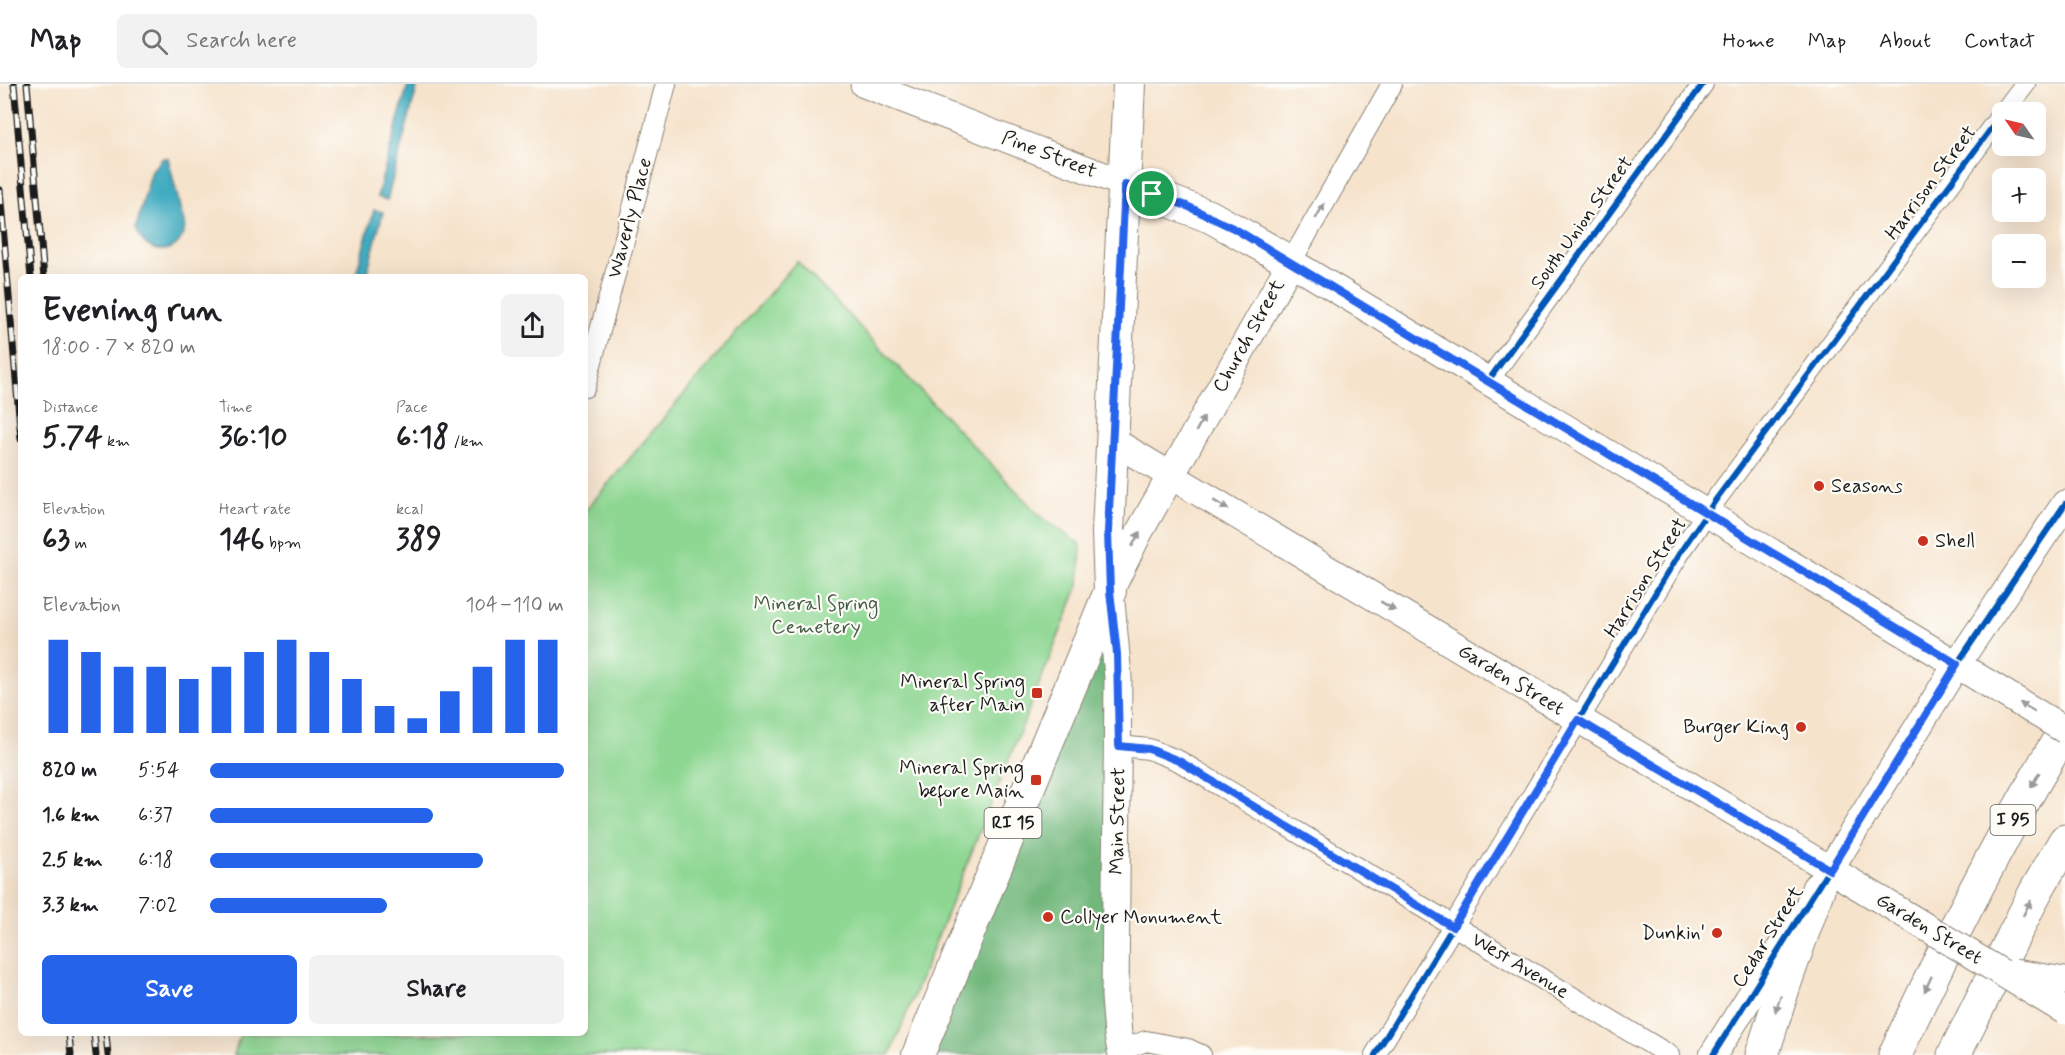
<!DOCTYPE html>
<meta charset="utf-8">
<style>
body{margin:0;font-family:Mynerve,sans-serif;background:#f2f2f2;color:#202124;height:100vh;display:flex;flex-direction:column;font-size:22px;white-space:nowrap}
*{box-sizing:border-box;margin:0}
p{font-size:20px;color:#757577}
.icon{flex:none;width:33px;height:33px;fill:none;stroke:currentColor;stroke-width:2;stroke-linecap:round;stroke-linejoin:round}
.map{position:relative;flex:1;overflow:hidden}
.side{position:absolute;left:18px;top:190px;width:570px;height:762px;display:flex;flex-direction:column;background:#fff;border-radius:9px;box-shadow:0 6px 24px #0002}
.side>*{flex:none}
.needle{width:39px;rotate:304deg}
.buttons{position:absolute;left:1992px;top:18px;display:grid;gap:12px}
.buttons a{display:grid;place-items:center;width:54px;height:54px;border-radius:9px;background:#fff;box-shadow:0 6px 24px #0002;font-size:30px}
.pin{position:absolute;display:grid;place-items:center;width:51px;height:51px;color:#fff;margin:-26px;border:3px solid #fff;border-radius:50%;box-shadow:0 2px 6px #0007}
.round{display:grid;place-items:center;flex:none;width:63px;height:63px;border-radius:9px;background:#f2f2f2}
.summary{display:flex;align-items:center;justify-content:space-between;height:102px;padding:0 24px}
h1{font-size:33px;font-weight:800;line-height:45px}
.metrics{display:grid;grid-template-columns:repeat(3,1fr);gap:9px;height:102px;padding:6px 24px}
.metrics div{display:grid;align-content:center}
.metrics b{font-size:30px;font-weight:800}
.metrics small{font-size:16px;font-weight:400}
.metrics p{font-size:16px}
.chart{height:168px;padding:12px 24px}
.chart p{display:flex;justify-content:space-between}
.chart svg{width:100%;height:108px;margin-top:6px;stroke:#2563eb;stroke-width:6}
.button{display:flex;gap:12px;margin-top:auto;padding:12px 24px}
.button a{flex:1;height:69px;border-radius:9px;background:#2563eb;color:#fff;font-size:24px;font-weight:800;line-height:69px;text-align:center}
.button a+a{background:#f2f2f2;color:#202124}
ul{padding:0 24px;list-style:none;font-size:20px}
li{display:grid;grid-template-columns:96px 72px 1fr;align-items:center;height:45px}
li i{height:15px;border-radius:8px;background:#2563eb}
header{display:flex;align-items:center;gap:36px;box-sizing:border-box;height:84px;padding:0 30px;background:#fff;border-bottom:2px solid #e0e0e0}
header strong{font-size:28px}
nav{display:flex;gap:33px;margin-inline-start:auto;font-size:21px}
.search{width:420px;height:54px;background:#f2f2f2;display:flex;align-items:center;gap:15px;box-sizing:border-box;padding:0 21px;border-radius:9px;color:#757577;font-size:22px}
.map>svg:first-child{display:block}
.green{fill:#8ed793;stroke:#557a58;stroke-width:1.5}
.forest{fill:#72b87d;stroke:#476a4c;stroke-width:1.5}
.water{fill:#40aac0;stroke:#2e636e;stroke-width:1.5}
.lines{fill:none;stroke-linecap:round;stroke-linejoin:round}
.street-casing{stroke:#898074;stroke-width:22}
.secondary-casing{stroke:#898074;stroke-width:29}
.primary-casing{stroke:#898074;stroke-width:34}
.highway-casing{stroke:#898074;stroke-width:35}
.street{stroke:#fff;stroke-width:20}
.secondary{stroke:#fff;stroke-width:27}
.primary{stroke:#fff;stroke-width:32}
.highway{stroke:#fff;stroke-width:33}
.rail-casing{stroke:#1c1c1c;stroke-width:7}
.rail{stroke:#fdfcf7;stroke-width:4.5;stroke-dasharray:14;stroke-linecap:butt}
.secondary-bridge-casing{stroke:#898074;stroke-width:29;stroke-linecap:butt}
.secondary-bridge{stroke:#fff;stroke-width:27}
.cycleway-casing{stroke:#fdfcf7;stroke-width:10}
.cycleway{stroke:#0057b8;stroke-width:6}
.oneway{fill:#999}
.route-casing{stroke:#fff;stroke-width:12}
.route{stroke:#2563eb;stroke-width:8}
.poi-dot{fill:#c8321e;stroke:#fdfcf7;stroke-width:2}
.labels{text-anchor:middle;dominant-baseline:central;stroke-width:4.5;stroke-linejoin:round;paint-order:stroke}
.shield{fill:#fdfcf7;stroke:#605f5e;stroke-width:1.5}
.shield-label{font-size:18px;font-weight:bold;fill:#1c1c1c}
.street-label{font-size:20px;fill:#1c1c1c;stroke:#fdfcf7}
.poi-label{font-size:20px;fill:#1c1c1c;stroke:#fdfcf7;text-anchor:end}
.park-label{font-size:20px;fill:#445d46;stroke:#fdfcf7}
</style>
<header>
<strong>Map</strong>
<div class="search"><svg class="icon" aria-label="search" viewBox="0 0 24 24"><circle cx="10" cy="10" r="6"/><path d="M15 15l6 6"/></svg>Search here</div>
<nav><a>Home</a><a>Map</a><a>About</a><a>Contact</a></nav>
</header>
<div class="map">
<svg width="2065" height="971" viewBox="0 0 2065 971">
<rect width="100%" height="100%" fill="#fdfcf7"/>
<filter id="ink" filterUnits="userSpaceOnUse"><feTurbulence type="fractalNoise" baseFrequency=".0167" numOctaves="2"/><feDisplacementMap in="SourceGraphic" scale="12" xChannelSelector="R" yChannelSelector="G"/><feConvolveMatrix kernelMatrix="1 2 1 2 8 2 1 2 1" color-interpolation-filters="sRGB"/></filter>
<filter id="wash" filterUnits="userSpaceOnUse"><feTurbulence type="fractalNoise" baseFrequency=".008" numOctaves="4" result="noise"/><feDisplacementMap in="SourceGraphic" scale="24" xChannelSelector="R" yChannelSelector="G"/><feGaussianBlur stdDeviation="1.35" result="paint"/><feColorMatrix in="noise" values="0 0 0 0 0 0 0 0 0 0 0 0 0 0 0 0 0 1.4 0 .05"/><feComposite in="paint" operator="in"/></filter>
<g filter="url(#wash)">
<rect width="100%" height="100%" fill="#f6e3cc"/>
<path class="green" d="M 797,177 L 1041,433 L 1081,461 L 1079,501 L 890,971 L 234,971 L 240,950 L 585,950 L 585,427 Z"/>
<path class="forest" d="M 1107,515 L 1131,971 L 924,971 Z"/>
<path class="water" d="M 408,0 L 418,0 L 387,116 L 377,113 Z
M 163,74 L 168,74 L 185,143 C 180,175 143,173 136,143 L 152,86 Z
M 374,126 L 383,128 L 366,193 L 355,193 Z"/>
</g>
<g filter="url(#ink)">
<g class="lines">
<defs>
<path id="street" d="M 2004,28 L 2025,0
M 1291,178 L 1392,0
M 1488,297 L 1703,0
M 585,303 L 666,0
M 1119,662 L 1149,665 L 1179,677 L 1669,971
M 1121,966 L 1146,957 L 1188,965 L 1201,971
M 1375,971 L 1679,470 L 1717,414 L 2002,30"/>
<path id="secondary" d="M 864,0 L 1125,100
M 1113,357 L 1883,817
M 1821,800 L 1957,580 L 2065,420
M 1122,971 L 1118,951 L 1115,913 L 1118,593 L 1110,507 L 1137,452 L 1291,178 L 1989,600
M 1713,971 L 1799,835"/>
<path id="primary" d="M 1125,100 L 1211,133 L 1291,178
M 918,971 L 1110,507 L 1108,448 L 1129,0"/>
<path id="highway" d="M 1762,971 L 1785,898 L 1818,805
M 1895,971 C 1946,860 2001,751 2065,646
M 1954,971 L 2036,807 L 2065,757"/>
</defs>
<use href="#street" class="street-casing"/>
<use href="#secondary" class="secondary-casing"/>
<use href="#primary" class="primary-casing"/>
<use href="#highway" class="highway-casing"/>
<use href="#street" class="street"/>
<use href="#secondary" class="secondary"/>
<use href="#primary" class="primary"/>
<use href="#highway" class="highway"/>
<defs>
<path id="rail" d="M 14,0 L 31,194
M 27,0 L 44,194
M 0,106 L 21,355
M 69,950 L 71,971
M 94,950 L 96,971
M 106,950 L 108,971"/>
</defs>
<use href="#rail" class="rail-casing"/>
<use href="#rail" class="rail"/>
<defs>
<path id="secondary-bridge" d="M 1989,600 L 2065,646
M 1883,817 L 2065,927
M 2014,889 L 2065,897"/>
</defs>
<use href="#secondary-bridge" class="secondary-bridge-casing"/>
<use href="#secondary-bridge" class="secondary-bridge"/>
<defs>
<path id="cycleway" d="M 1488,297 L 1703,0
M 1375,971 L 1679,470 L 1717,414 L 2002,30
M 1713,971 L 1957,580 L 2065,420"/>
</defs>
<use href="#cycleway" class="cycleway-casing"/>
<use href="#cycleway" class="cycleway"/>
</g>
<defs><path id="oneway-solid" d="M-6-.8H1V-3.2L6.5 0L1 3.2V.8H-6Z" transform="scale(1.5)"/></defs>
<g class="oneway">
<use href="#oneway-solid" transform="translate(1320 127) rotate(-60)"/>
<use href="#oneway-solid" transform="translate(1200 340) rotate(-61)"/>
<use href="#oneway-solid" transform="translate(1221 421) rotate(31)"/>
<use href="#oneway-solid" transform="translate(1136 455) rotate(-62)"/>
<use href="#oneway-solid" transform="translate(1388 522) rotate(31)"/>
<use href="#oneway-solid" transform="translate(2027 623) rotate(-149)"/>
<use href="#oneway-solid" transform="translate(2035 696) rotate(120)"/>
<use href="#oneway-solid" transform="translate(2027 824) rotate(-63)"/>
<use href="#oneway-solid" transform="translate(1928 900) rotate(115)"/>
<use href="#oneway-solid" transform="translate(1778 920) rotate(108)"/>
</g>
</g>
<g class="lines" filter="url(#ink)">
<defs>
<path id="route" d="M 1125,100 L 1187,122 L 1235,145 L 1957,580 L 1830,786 L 1578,636 L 1453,843 L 1179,677 L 1149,665 L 1119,662 L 1117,570 L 1110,507 L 1108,448 Z"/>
</defs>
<use href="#route" class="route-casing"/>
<use href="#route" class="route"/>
</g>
<g class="poi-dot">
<circle cx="1819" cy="402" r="6"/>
<circle cx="1923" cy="457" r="6"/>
<rect x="1031" y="603" width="12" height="12" rx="3"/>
<circle cx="1801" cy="643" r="6"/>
<rect x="1030" y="690" width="12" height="12" rx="3"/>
<circle cx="1048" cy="833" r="6"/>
<circle cx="1717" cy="849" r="6"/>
</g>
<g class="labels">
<g class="shield">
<rect x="1990.5" y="721" width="45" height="30" rx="4.5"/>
<rect x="984.5" y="724" width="57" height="30" rx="4.5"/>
</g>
<g class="shield-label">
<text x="2013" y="736">I 95</text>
<text x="1013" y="739">RI 15</text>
</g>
<g class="street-label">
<text transform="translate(1049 71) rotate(21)">Pine Street</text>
<text transform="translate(1931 99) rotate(-53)">Harrison Street</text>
<text transform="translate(630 134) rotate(-75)">Waverly Place</text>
<text transform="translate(1582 139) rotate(-54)">South Union Street</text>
<text transform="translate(1249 252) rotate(-61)">Church Street</text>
<text transform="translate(1646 494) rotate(-58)">Harrison Street</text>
<text transform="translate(1511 596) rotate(31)">Garden Street</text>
<text transform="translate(1118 737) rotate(-89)">Main Street</text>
<text transform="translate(1929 845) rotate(31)">Garden Street</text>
<text transform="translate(1768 853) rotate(-58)">Cedar Street</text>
<text transform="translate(1520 882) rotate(31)">West Avenue</text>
</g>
<g class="poi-label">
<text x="1831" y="402" text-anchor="start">Seasons</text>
<text x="1935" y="457" text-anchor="start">Shell</text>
<text x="1025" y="598">Mineral Spring<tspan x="1025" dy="23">after Main</tspan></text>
<text x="1789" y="643">Burger King</text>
<text x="1024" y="684">Mineral Spring<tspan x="1024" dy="23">before Main</tspan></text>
<text x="1060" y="833" text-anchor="start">Collyer Monument</text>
<text x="1705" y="849">Dunkin'</text>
</g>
<g class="park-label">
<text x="816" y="520">Mineral Spring<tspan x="816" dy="23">Cemetery</tspan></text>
</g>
</g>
</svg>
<div class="buttons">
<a><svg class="needle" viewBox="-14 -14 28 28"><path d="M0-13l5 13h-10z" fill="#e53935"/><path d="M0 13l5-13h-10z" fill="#757577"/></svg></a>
<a>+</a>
<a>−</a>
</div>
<div class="pin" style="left:1152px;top:110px;background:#1e9e55"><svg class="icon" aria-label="arrive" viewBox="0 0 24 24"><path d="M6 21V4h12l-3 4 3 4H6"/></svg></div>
<section class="side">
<div class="summary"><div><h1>Evening run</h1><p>18:00 · 7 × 820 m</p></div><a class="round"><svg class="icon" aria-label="share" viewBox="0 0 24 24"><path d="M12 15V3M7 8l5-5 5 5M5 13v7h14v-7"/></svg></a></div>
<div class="metrics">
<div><p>Distance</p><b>5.74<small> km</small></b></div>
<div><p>Time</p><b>36:10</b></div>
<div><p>Pace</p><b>6:18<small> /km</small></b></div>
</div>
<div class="metrics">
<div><p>Elevation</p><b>63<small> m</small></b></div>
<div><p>Heart rate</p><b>146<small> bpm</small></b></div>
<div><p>kcal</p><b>389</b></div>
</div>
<div class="chart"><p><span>Elevation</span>104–110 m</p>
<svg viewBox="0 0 160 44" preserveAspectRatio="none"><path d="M5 44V6M15 44V11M25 44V17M35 44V17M45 44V22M55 44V17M65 44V11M75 44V6M85 44V11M95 44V22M105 44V33M115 44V38M125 44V27M135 44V17M145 44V6M155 44V6"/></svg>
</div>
<ul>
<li><b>820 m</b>5:54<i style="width:100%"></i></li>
<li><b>1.6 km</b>6:37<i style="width:63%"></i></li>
<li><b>2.5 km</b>6:18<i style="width:77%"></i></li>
<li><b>3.3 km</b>7:02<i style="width:50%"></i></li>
</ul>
<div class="button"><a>Save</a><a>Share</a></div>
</section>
</div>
